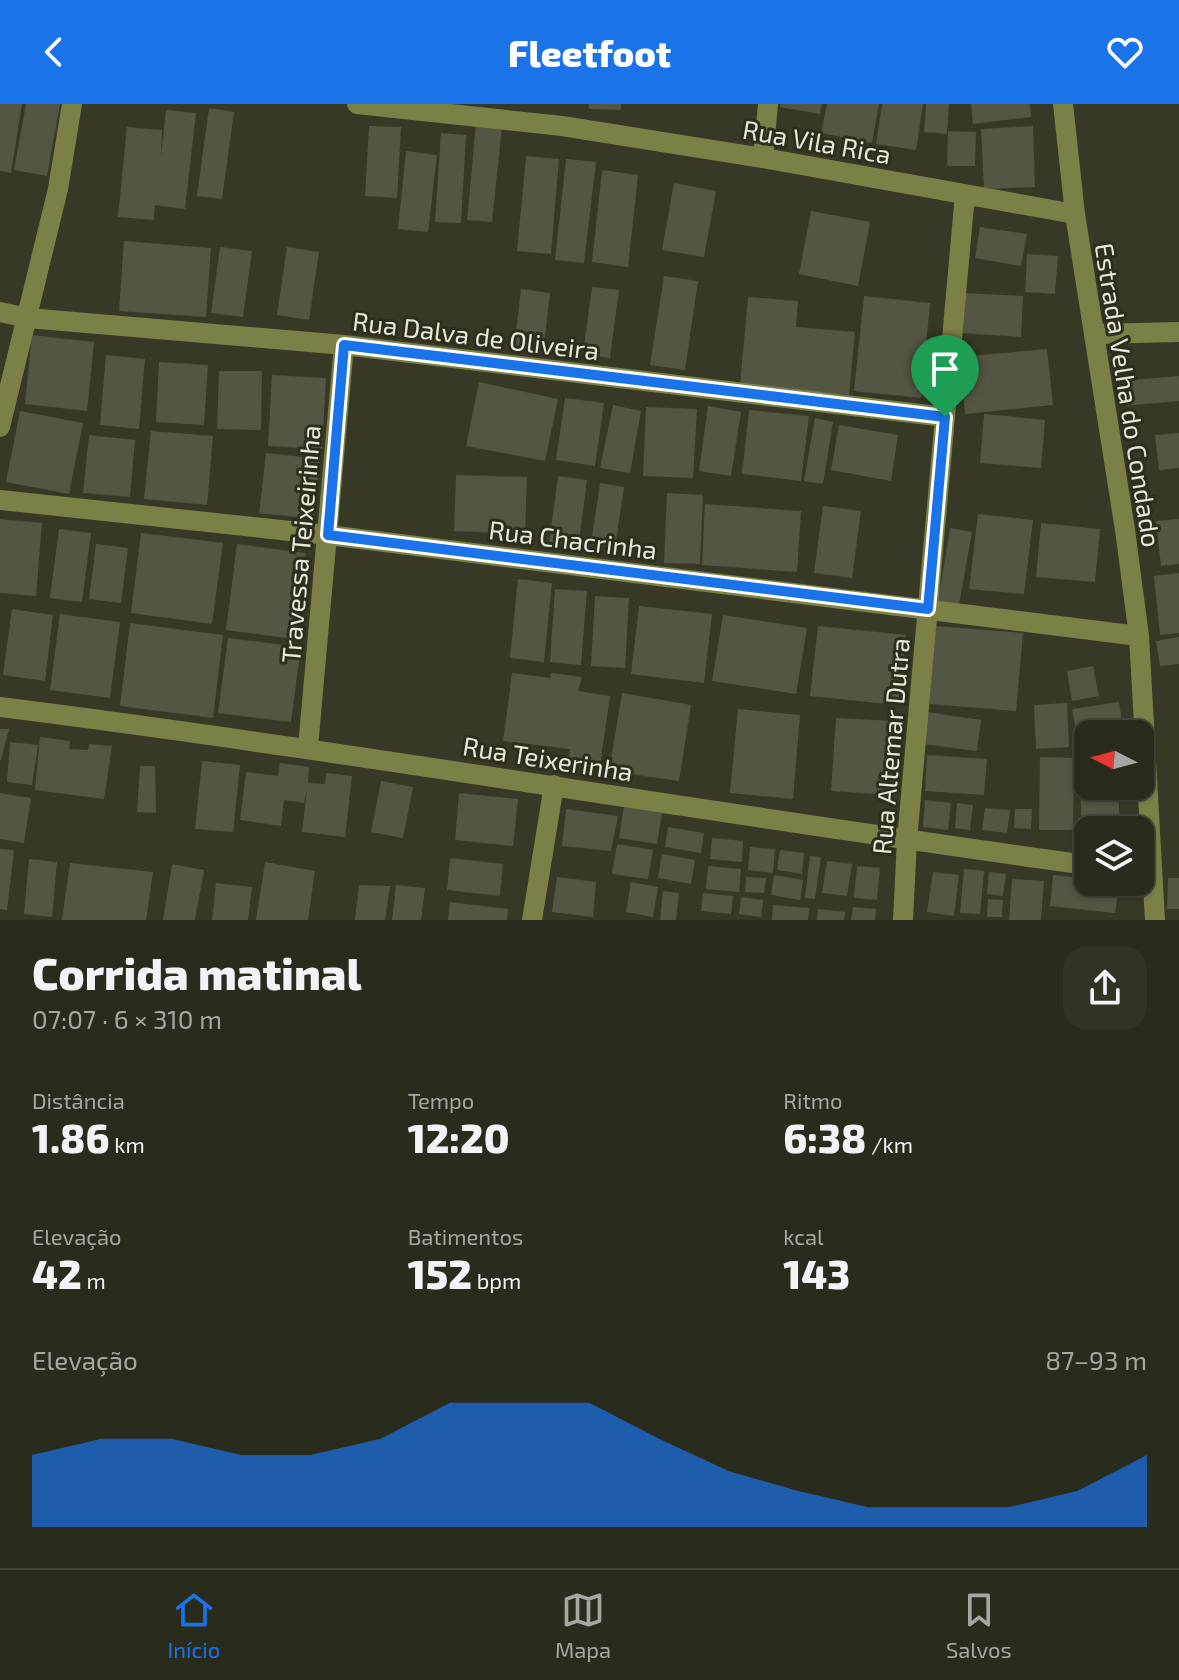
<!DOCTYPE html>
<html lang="pt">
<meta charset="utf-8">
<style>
body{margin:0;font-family:"Exo 2",sans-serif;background:#313325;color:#f1f3f6;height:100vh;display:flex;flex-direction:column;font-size:30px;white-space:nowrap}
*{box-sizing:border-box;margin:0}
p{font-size:26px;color:#a5a7a3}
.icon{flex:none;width:44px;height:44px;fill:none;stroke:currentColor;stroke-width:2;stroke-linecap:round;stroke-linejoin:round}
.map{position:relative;height:816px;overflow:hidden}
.sheet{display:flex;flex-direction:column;background:#292b1c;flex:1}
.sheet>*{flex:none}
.needle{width:52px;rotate:276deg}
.buttons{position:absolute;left:1074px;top:616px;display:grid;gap:16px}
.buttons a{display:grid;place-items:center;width:80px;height:80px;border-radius:16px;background:#292b1c;box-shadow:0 2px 6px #0004,0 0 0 2px #45473b;font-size:40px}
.pin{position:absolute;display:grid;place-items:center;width:68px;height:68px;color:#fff;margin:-82px -34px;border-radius:50% 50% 50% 0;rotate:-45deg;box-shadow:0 0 8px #0007}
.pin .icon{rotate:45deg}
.round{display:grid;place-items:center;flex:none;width:84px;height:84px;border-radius:24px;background:#313325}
.headline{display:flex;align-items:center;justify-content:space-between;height:136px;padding:0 32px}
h1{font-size:44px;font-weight:800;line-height:60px}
.metrics{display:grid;grid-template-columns:repeat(3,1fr);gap:12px;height:136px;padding:8px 32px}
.metrics div{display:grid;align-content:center}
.metrics b{font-size:40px;font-weight:800}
.metrics small{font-size:22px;font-weight:400}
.metrics p{font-size:22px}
.chart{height:224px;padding:16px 32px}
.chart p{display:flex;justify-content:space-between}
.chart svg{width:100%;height:144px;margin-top:8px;fill:#1a73e8;opacity:.7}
header{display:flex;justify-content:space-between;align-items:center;height:104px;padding:0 32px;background:#1a73e8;color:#fff;font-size:36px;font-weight:800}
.dock{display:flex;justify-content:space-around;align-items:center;height:112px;border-top:2px solid #45473b;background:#292b1c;font-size:22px;color:#a5a7a3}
.dock a{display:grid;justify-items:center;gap:4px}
.dock .on{color:#1a73e8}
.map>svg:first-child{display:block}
.building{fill:#535642}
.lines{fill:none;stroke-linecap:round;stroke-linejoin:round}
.minor{stroke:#7b8146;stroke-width:20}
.route-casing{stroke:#fff;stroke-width:16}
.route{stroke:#1a73e8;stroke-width:10}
.labels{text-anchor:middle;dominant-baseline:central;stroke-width:6;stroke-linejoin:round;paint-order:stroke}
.street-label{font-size:26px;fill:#e6e8dc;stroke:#2d2f1c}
</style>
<header><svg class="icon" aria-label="back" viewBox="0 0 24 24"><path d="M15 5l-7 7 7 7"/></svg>Fleetfoot<svg class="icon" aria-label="heart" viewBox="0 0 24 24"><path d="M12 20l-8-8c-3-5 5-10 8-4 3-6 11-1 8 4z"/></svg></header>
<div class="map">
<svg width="1179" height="816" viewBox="0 0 1179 816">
<rect width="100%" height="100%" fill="#373926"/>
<path class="building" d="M 0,0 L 22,0 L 11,69 L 0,67 Z
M 26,0 L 60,0 L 47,72 L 14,66 Z
M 589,0 L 621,0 L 621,6 L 589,5 Z
M 781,0 L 822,0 L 820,10 L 780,3 Z
M 827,0 L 879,0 L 872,39 L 821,29 Z
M 882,0 L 923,0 L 916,46 L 876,40 Z
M 926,0 L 949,0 L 947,30 L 924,28 Z
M 971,0 L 1030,0 L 1031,13 L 973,20 Z
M 209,4 L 234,8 L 222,95 L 197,92 Z
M 166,6 L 196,9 L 185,105 L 155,101 L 154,116 L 118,113 L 127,23 L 162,26 L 161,53 Z
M 476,20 L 502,23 L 492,118 L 467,116 Z
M 369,22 L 401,23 L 397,94 L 365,92 Z
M 1033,22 L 1035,83 L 984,85 L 981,25 Z
M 948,27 L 976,28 L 975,62 L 947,62 Z
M 441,29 L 466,31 L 461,119 L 435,118 Z
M 406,47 L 437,51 L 428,128 L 398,125 Z
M 526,52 L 559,55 L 551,150 L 517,147 Z
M 566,55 L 596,58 L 584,159 L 555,156 Z
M 602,66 L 638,71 L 628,163 L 592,158 Z
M 674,79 L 716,87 L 704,153 L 662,146 Z
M 811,107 L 870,118 L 858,182 L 799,170 Z
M 980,123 L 1027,130 L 1021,162 L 975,154 Z
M 124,137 L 211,144 L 206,213 L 119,207 Z
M 220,143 L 252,147 L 243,213 L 211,209 Z
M 287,143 L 319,148 L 309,216 L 277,211 Z
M 1027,150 L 1058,152 L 1055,190 L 1025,188 Z
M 664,172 L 698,177 L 685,266 L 650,261 Z
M 592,183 L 619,186 L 610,254 L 583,250 Z
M 521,185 L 550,189 L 543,250 L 514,247 Z
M 964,189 L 1023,192 L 1021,233 L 961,229 Z
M 864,192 L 930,199 L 921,294 L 854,287 Z
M 748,193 L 798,197 L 796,223 L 855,228 L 849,291 L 740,281 Z
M 32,231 L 94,238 L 87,307 L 25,300 Z
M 1047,245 L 1053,301 L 965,310 L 960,253 Z
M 106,251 L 145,255 L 139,325 L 100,321 Z
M 159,258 L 208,261 L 204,321 L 156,318 Z
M 219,267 L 262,267 L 261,326 L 217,325 Z
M 272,271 L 326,274 L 322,345 L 268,342 Z
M 1179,272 L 1179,297 L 1124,302 L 1122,277 Z
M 479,278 L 558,295 L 545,357 L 466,342 Z
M 565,294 L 604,299 L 595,362 L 556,356 Z
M 613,301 L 641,307 L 630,369 L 600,364 Z
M 708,302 L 741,308 L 731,372 L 699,367 Z
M 646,303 L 697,305 L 693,374 L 643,372 Z
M 749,306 L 809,312 L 801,377 L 742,370 Z
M 20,307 L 83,319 L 69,390 L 6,378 Z
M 984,310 L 1045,316 L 1041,364 L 980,359 Z
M 815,314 L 833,318 L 823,380 L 804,377 Z
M 839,321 L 898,331 L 891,377 L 831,366 Z
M 151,327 L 213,332 L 207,401 L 144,395 Z
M 1179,329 L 1179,364 L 1159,366 L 1155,331 Z
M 89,331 L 135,336 L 130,393 L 83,389 Z
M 266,349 L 320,355 L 314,415 L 259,409 Z
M 456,371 L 527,373 L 525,430 L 454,427 Z
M 558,372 L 587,376 L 578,445 L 549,440 Z
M 600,379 L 624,383 L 615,444 L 591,440 Z
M 667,389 L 703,391 L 700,460 L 664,459 Z
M 705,400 L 801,407 L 797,468 L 702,461 Z
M 823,402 L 861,407 L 852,474 L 814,469 Z
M 978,410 L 1033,416 L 1024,490 L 969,485 Z
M 0,415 L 42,419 L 36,492 L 0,489 Z
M 1179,415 L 1179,460 L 1161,462 L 1156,417 Z
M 1041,419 L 1100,425 L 1095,478 L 1036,473 Z
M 950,424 L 972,428 L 959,501 L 938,498 Z
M 59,425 L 91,429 L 82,498 L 50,494 Z
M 141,429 L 223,439 L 212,520 L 131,509 Z
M 96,440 L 128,444 L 121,499 L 89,495 Z
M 237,440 L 305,449 L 294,535 L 226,526 Z
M 1179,469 L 1179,529 L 1160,531 L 1154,472 Z
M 518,475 L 552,479 L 544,558 L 510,554 Z
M 555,485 L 587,487 L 581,561 L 550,558 Z
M 595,492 L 629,494 L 625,564 L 591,562 Z
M 639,502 L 712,510 L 704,579 L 631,570 Z
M 12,505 L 53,511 L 45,577 L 3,571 Z
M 60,510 L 120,518 L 110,594 L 50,586 Z
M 723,511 L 807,524 L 796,590 L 712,577 Z
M 130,519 L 223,531 L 213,614 L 120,602 Z
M 818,522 L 906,531 L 898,601 L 810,592 Z
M 936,522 L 1023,529 L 1016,607 L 929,600 Z
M 1179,533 L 1179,560 L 1160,562 L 1156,537 Z
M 228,534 L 301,543 L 291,618 L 218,609 Z
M 1093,562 L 1099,592 L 1072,597 L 1067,567 Z
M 512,569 L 550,574 L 551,569 L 582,573 L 578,587 L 610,592 L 600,662 L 568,657 L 570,645 L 503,637 Z
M 622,589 L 691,601 L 679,677 L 609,667 Z
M 1119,598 L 1124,630 L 1088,630 L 1088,641 L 1079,642 L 1072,605 Z
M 1067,599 L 1069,643 L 1036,645 L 1034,601 Z
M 738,605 L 800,611 L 793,695 L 730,689 Z
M 928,608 L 981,616 L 977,647 L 923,640 Z
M 836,614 L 895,617 L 891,691 L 831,687 Z
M 0,625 L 9,625 L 1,656 L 0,656 Z
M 40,633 L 70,637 L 69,645 L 88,646 L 89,640 L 112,642 L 104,695 L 35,686 Z
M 10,638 L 38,641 L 32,681 L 7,678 Z
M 1079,649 L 1088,649 L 1088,682 L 1118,682 L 1120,726 L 1088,726 L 1088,729 L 1082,729 Z
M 927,651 L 987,655 L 984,691 L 925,687 Z
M 1040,653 L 1074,654 L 1073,726 L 1039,726 Z
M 202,657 L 240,661 L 233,728 L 195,725 Z
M 280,659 L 309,663 L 308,679 L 325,680 L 326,669 L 352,672 L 345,733 L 302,728 L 307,685 L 304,699 L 284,696 L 281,722 L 240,716 L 246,668 L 278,672 Z
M 140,662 L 155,662 L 156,709 L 137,708 Z
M 381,677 L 413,683 L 403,734 L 371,728 Z
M 0,689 L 31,694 L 24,739 L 0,735 Z
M 459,689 L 518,695 L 513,742 L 455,736 Z
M 925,696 L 951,699 L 948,726 L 923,723 Z
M 957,699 L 973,701 L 970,726 L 955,724 Z
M 624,703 L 662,709 L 657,740 L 619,734 Z
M 985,704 L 1010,706 L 1007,729 L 982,726 Z
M 566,705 L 618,712 L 611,747 L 562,742 Z
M 1015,705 L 1032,705 L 1031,725 L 1014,724 Z
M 668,723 L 704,729 L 701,749 L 665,743 Z
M 712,734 L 743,737 L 742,758 L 710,755 Z
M 617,740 L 653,746 L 648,775 L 612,770 Z
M 750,743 L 775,745 L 773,769 L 748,766 Z
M 0,745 L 14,746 L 7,806 L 0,805 Z
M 780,746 L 804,749 L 802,770 L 777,766 Z
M 662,750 L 695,756 L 691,780 L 658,774 Z
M 810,752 L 821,753 L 815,795 L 805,794 Z
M 450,754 L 503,760 L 500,792 L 447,786 Z
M 29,755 L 57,758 L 52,813 L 24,810 Z
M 827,757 L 852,760 L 847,792 L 822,789 Z
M 265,758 L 315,767 L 308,816 L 256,816 Z
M 70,759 L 153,768 L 146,816 L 62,816 Z
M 172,760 L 204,766 L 195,816 L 163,816 Z
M 708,762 L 741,765 L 739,788 L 706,785 Z
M 857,762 L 880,764 L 877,796 L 854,794 Z
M 964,765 L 984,767 L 980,810 L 960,809 Z
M 933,768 L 959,771 L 954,812 L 927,808 Z
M 989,768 L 1006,770 L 1003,792 L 987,790 Z
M 774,771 L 803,776 L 800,796 L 771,791 Z
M 1053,771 L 1088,775 L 1088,778 L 1119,779 L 1115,809 L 1050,802 Z
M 557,773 L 596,778 L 593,813 L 552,808 Z
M 746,773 L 766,774 L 764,789 L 745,788 Z
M 1168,774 L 1179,774 L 1179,805 L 1167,805 Z
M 1012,775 L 1044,777 L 1041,816 L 1009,816 Z
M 631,778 L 658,783 L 653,813 L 626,808 Z
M 216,779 L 252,783 L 248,816 L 212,816 Z
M 359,781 L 390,782 L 385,816 L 355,816 Z
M 396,781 L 425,784 L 421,816 L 392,816 Z
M 663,787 L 679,789 L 676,816 L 660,816 Z
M 703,789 L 733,792 L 731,810 L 701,807 Z
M 741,793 L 763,796 L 761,813 L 739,810 Z
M 988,795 L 1003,796 L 1002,813 L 987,813 Z
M 450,798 L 508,805 L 507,816 L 448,816 Z
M 773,801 L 809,804 L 808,816 L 772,816 Z
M 853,803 L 876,805 L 875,816 L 851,816 Z
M 818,805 L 845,808 L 844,816 L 817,816 Z"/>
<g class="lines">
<path class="minor" d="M 357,0 L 562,22 L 763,54 L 1075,110
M 1063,0 L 1075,110 L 1125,426 L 1139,532 L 1155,816
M 763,54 L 768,0
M 0,208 L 28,214 L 344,241 L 945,313
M 1094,230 L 1179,228
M 0,323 L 58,85 L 72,0
M 0,396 L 328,431 L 1139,532
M 0,603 C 364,649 725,712 1088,761
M 308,643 L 344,241
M 532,816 L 554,681
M 903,816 L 907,736 L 965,90"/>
</g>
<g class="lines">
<defs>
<path id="route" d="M 344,241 L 945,313 L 928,505 L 328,431 Z"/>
</defs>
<use href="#route" class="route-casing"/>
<use href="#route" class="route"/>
</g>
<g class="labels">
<g class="street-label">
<text transform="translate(817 37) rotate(10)">Rua Vila Rica</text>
<text transform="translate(476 231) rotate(7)">Rua Dalva de Oliveira</text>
<text transform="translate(1129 291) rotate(81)">Estrada Velha do Condado</text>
<text transform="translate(573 435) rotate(7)">Rua Chacrinha</text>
<text transform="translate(300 440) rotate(-85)">Travessa Teixeirinha</text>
<text transform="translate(890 642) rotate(-85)">Rua Altemar Dutra</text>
<text transform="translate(548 654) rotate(9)">Rua Teixerinha</text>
</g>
</g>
</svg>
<div class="buttons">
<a><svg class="needle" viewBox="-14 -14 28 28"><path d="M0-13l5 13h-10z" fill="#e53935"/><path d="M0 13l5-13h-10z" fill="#a5a7a3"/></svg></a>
<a><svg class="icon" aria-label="layers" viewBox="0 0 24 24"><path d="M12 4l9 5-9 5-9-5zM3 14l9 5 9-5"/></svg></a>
</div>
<div class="pin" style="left:945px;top:313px;background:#1e9e55"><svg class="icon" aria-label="arrive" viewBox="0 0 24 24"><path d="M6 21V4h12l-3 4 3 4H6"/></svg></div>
</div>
<section class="sheet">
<div class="headline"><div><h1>Corrida matinal</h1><p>07:07 · 6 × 310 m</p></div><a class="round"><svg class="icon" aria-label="share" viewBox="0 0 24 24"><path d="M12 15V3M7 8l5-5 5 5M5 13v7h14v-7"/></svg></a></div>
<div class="metrics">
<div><p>Distância</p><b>1.86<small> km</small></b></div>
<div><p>Tempo</p><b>12:20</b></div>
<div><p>Ritmo</p><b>6:38<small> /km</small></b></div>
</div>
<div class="metrics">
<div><p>Elevação</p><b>42<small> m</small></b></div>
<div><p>Batimentos</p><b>152<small> bpm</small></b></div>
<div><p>kcal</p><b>143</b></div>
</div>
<div class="chart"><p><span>Elevação</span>87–93 m</p>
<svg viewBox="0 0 160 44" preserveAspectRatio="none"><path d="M0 44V22L10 17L20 17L30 22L40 22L50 17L60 6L70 6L80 6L90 17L100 27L110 33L120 38L130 38L140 38L150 33L160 22V44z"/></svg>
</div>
</section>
<nav class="dock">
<a class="on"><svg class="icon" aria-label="home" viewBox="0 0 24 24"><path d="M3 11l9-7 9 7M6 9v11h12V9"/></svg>Início</a>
<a><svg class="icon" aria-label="map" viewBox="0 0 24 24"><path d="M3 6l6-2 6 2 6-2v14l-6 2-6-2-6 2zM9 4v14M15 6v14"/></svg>Mapa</a>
<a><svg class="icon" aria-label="saved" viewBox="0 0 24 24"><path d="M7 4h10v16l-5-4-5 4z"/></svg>Salvos</a>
</nav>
